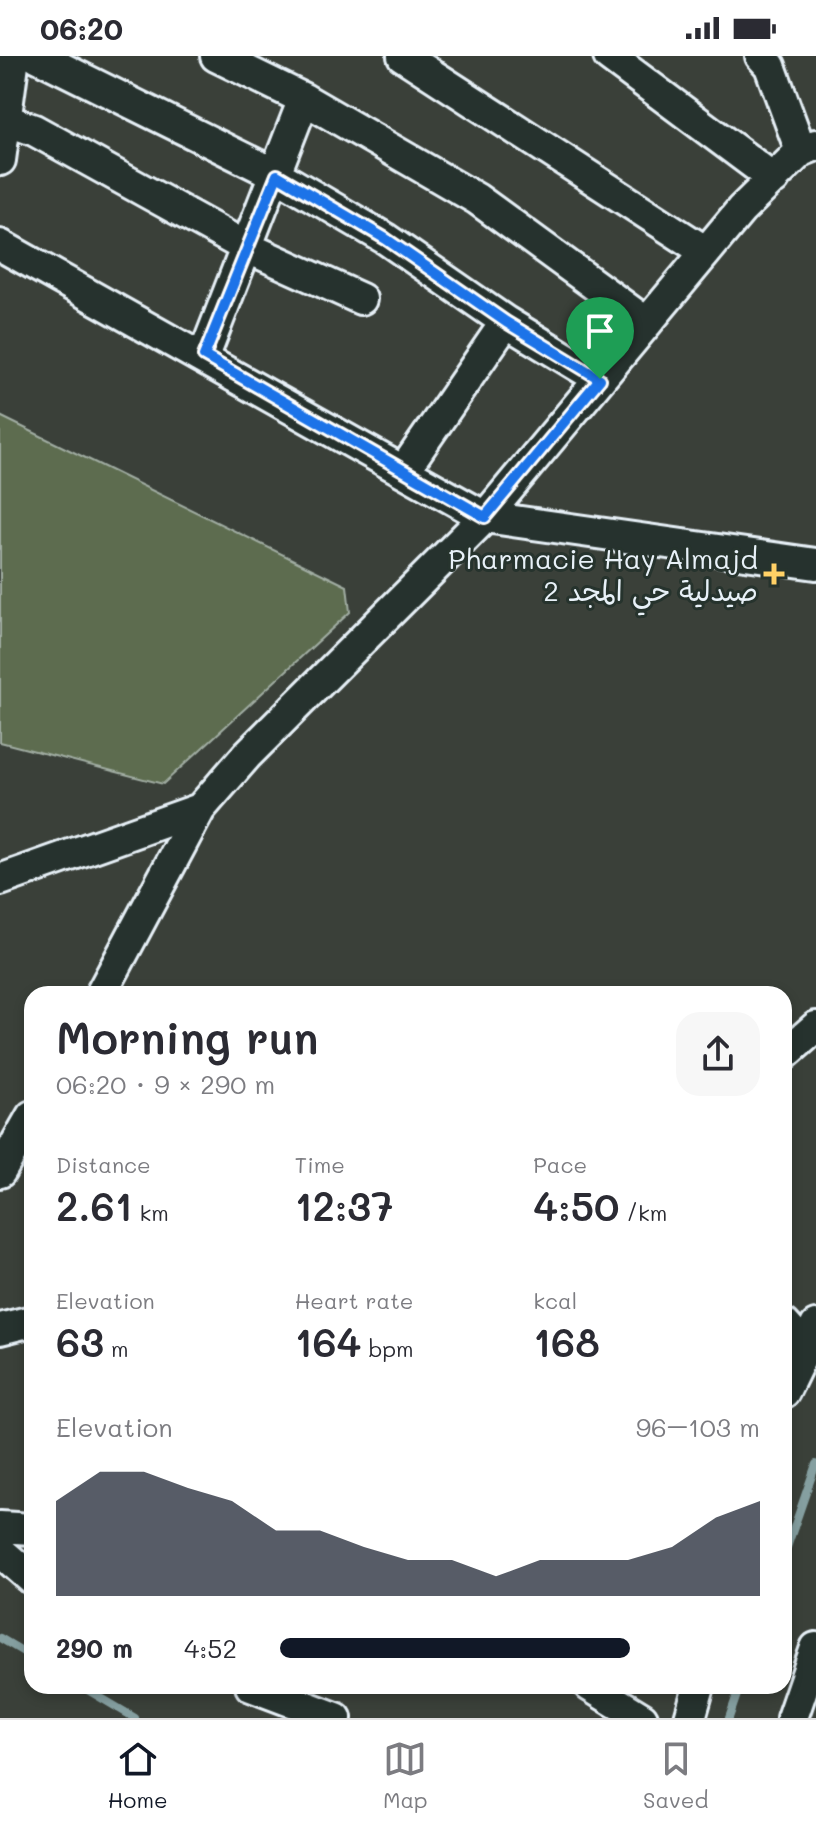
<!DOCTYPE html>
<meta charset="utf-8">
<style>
body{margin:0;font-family:Mali,"Playpen Sans Arabic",sans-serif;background:#f7f7f7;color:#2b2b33;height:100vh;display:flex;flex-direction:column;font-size:30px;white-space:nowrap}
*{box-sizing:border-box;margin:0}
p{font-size:26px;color:#7c7c81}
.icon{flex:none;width:44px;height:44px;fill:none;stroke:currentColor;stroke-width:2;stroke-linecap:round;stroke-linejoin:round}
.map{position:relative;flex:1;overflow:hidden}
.drawer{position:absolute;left:24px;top:930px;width:768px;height:708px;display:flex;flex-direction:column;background:#fff;border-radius:24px;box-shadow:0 4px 12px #0003}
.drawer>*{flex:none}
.pin{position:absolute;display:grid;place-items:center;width:68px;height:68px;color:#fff;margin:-82px -34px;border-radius:50% 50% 50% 0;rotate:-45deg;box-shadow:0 0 8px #0007}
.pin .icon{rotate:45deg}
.round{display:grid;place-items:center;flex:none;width:84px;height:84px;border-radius:24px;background:#f7f7f7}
.overview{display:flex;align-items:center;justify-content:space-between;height:136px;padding:0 32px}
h1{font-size:44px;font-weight:600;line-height:60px}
.figures{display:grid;grid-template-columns:repeat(3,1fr);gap:12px;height:136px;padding:8px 32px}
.figures div{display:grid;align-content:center}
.figures b{font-size:40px;font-weight:600}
.figures small{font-size:22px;font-weight:400}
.figures p{font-size:22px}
.chart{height:224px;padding:16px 32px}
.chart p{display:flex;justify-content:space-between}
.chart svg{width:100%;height:144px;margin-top:8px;fill:#111827;opacity:.7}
ul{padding:0 32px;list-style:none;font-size:26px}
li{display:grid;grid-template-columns:128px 96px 1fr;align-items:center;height:60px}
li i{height:20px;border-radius:10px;background:#111827}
.status{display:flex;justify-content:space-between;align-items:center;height:56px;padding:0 40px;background:#fff;direction:ltr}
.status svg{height:22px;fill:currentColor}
.dock{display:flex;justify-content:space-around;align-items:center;height:112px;border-top:2px solid #e1e1e2;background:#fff;font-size:22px;color:#7c7c81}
.dock a{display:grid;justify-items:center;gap:4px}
.dock .current{color:#111827}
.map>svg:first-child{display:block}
.pitch{fill:#5d6c4f;stroke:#a2aea4;stroke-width:2}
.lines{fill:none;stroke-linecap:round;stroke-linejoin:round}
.stream{stroke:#859fa0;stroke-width:8}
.street-casing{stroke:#e8f1f8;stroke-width:36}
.street{stroke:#26332d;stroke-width:30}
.route-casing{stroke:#fff;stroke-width:16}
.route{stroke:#1a73e8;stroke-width:10}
.poi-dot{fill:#ffd166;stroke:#26332d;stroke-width:3}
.labels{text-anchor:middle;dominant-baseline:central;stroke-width:6;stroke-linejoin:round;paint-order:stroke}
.poi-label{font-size:28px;fill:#e8f1f8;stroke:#26332d;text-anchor:end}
</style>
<div class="status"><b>06:20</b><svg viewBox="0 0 49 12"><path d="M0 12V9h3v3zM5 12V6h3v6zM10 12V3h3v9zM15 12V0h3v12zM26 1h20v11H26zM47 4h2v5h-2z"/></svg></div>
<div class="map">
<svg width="816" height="1662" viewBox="0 0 816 1662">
<rect width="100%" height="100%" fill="#3a4039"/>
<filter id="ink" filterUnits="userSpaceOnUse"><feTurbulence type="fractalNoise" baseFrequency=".0125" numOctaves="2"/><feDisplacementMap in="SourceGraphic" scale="16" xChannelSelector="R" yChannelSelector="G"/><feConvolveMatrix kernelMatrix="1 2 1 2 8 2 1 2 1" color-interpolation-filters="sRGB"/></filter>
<g filter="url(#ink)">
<path class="pitch" d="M 0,360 L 347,530 L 350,556 L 163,728 L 0,686 Z"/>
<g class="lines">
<path class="stream" d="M 784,1500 L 816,1408
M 0,1582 L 32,1601
M 81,1630 L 135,1662
M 729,1662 L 740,1630"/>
<defs>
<path id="street" d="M 37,0 L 277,119 L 386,183 L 506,266 L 600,323
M 216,0 L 304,43 L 477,143 L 647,267
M 403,0 L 706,196
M 609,0 L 774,123
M 761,0 L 770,10 L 801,95
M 6,64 L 34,74 L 246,191 L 361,243
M 0,104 L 14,0
M 0,189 L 485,461 L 816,508
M 204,300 L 304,43
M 404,414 L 506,266
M 0,824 L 200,753
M 101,938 L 200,753 L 247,699 L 485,461 L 741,154 L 801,95 L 816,89
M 784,999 L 816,971
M 0,1116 L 32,1060
M 784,1268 L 805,1291
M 0,1273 L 32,1265
M 784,1336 L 816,1270
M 0,1471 L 32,1473
M 0,1495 L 32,1523
M 251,1630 L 336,1662
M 590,1630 L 642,1662
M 690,1662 L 699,1630
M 792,1662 L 816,1592"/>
</defs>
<use href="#street" class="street-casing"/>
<use href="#street" class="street"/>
</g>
</g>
<g class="lines" filter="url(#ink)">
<defs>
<path id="route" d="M 277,119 L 386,183 L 506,266 L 600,323 L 485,461 L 204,300 Z"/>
</defs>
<use href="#route" class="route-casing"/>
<use href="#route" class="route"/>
</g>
<path class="poi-dot" d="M770 506h8v8h8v8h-8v8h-8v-8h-8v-8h8z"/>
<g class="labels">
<g class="poi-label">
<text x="758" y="502">Pharmacie Hay Almajd<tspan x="758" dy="32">2 صيدلية حي المجد</tspan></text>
</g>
</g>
</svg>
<div class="pin" style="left:600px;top:323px;background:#1e9e55"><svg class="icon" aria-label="arrive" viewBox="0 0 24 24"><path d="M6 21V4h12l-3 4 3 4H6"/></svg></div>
<section class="drawer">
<div class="overview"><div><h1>Morning run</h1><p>06:20 · 9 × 290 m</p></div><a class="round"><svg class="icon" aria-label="share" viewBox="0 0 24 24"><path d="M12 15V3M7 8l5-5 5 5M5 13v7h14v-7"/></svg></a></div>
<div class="figures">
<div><p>Distance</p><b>2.61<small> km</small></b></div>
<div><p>Time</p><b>12:37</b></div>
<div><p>Pace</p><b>4:50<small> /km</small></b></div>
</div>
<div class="figures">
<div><p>Elevation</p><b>63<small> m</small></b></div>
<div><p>Heart rate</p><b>164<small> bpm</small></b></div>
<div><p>kcal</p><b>168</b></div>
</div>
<div class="chart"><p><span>Elevation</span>96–103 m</p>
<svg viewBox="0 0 160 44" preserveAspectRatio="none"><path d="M0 44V15L10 6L20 6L30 11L40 15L50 24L60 24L70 29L80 33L90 33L100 38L110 33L120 33L130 33L140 29L150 20L160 15V44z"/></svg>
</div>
<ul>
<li><b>290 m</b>4:52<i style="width:73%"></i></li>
</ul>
</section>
</div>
<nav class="dock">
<a class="current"><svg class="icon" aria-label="home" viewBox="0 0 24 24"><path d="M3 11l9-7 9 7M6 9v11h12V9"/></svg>Home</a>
<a><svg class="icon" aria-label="map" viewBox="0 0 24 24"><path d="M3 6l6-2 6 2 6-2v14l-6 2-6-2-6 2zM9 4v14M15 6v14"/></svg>Map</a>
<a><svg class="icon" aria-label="saved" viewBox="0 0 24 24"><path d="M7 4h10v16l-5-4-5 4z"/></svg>Saved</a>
</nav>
